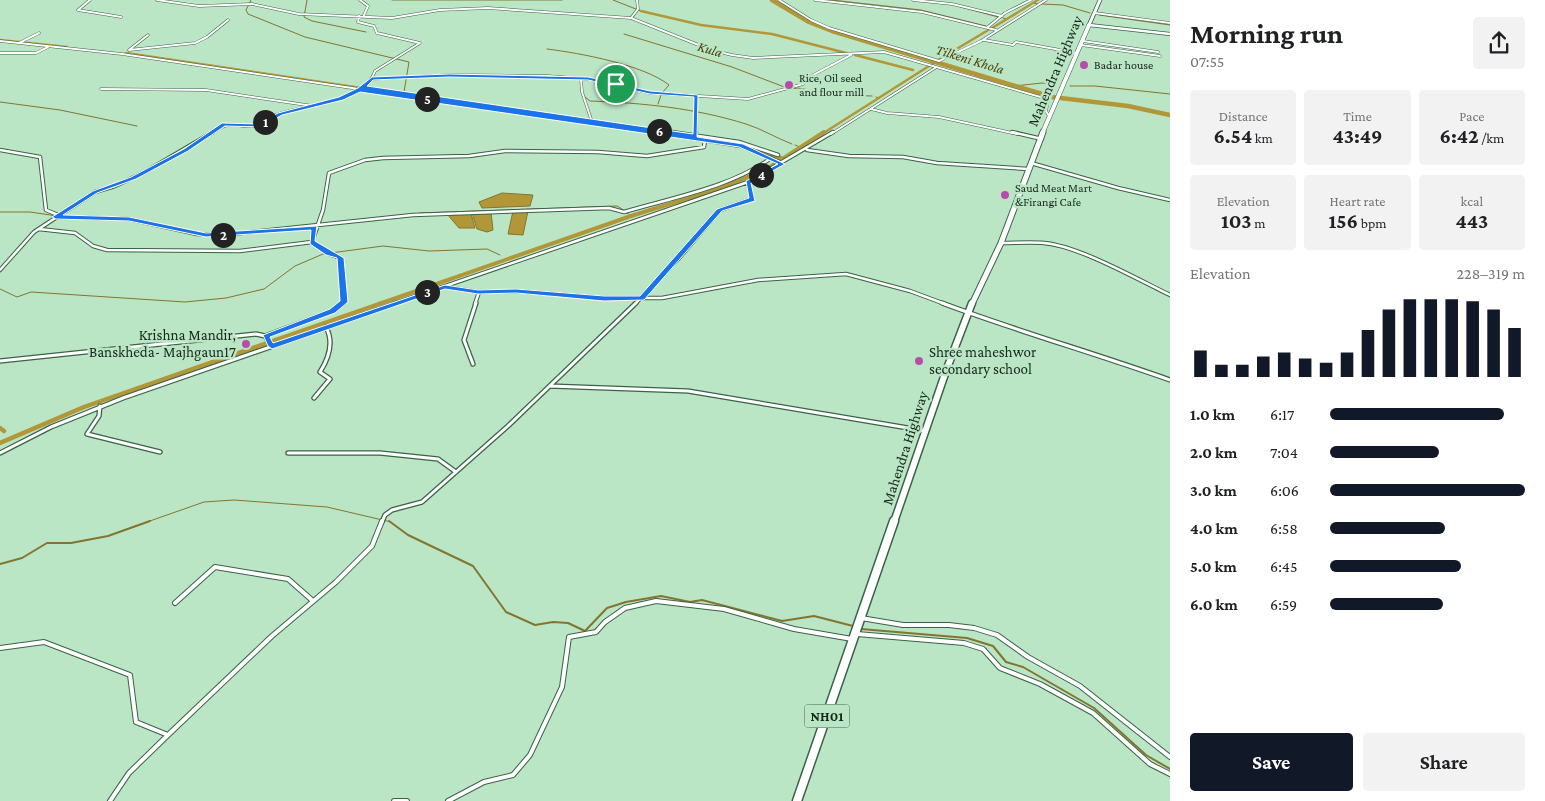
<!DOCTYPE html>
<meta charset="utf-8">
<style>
body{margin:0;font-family:"Crimson Pro",serif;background:#f2f2f2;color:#202124;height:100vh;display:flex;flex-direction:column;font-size:19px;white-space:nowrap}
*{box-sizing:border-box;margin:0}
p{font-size:16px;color:#757577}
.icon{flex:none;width:28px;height:28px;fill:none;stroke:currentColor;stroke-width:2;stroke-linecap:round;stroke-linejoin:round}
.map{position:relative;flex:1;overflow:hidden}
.details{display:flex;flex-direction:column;background:#fff;width:375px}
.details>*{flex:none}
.pin{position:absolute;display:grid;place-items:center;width:42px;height:42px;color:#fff;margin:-21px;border:2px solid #fff;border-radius:50%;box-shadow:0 1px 5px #0007}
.km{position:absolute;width:25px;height:25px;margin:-12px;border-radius:50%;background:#222;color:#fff;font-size:14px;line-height:25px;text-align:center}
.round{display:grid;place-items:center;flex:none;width:52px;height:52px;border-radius:5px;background:#f2f2f2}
.overview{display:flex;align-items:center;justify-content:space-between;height:85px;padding:0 20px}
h1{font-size:28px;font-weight:700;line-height:38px}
.figures{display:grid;grid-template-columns:repeat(3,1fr);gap:8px;height:85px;padding:5px 20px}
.figures div{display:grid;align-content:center;border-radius:5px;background:#f2f2f2;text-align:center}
.figures b{font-size:21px;font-weight:700}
.figures small{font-size:14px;font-weight:400}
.figures p{font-size:14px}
.chart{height:140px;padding:10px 20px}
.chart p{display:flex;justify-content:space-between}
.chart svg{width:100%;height:90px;margin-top:5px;stroke:#111827;stroke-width:6}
.button{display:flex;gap:10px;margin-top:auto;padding:10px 20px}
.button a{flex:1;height:58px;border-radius:5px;background:#111827;color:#fff;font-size:20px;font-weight:700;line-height:58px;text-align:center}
.button a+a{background:#f2f2f2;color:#202124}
ul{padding:0 20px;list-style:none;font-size:16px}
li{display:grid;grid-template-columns:80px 60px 1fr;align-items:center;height:38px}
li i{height:12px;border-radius:6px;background:#111827}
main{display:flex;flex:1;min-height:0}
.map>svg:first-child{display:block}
.water{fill:#b29738;stroke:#83752f}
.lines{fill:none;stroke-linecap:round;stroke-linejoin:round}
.stream-far1{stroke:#83752f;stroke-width:1}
.stream{stroke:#83752f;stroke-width:2}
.canal-far2{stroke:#b29738;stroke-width:2.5}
.canal-far1{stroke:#b29738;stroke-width:4}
.canal{stroke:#b29738;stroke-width:4.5}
.river{stroke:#b29738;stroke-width:4.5}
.street-far3-casing{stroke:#3b6247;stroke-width:3}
.street-far2-casing{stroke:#3b6247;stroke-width:4.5}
.street-far1-casing{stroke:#3b6247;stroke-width:5.5}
.street-casing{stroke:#3b6247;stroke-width:6}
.secondary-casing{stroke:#3b6247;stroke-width:4}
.primary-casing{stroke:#3b6247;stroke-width:4.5}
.highway-far3-casing{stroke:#3b6247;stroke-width:5}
.highway-far2-casing{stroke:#3b6247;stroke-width:7}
.highway-far1-casing{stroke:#3b6247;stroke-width:9}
.highway-casing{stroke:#3b6247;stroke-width:11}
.street-far3{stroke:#fff;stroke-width:2}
.street-far2{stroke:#fff;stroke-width:2.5}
.street-far1{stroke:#fff;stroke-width:3}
.street{stroke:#fff;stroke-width:4}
.secondary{stroke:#fff;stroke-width:2.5}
.primary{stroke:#fff;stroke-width:3}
.highway-far3{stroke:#fff;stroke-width:4}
.highway-far2{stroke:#fff;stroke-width:5}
.highway-far1{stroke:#fff;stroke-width:6}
.highway{stroke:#fff;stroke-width:8}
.route{fill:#1a73e8;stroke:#fff;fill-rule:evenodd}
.poi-dot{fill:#b94cab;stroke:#bae6c5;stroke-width:2}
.labels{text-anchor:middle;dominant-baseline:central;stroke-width:5;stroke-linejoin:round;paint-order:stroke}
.far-poi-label{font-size:12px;fill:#16271b;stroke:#bae6c5;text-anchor:start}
.far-water-label{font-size:14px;font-style:italic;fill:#4e400b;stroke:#bae6c5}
.shield{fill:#bae6c5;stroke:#47604e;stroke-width:1}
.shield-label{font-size:14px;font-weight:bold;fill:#16271b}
.street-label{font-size:15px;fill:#16271b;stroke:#bae6c5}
.poi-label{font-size:15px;fill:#16271b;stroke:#bae6c5;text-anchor:end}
</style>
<main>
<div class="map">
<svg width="1170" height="801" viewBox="0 0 1170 801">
<rect width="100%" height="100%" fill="#bae6c5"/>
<path class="water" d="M 502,193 L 533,195 L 530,206 L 482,208 L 479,202 Z
M 513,211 L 528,211 L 523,235 L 508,234 Z
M 491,212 L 493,230 L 487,232 L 477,229 L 472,213 Z
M 447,214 L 471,214 L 475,228 L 459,228 Z"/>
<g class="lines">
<path class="stream-far1" d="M 251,0 L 246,10 L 248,14 L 305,37 L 409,62 L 404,92
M 307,0 L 304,17 L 312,21 L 366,32
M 392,0 L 562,0
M 613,0 L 641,11
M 832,0 L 921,10 L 986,26
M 1032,3 L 1038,4
M 1042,4 L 1063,5 L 1090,13
M 961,7 L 998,17
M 1099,15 L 1170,25
M 1003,18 L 1007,19
M 624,34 L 732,67 L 787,88
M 547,49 C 580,53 644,65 669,85 L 662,93
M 1014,86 L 1042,83 L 1055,85 L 1054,81
M 1070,86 L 1095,86 L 1170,94
M 789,89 L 798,88 L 839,95 L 872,96
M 585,97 L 590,101 C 643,103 695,108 746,124 C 762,129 776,138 792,144
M 876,97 L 879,98
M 0,102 L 60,110 L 137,126
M 658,104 L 661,95
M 795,145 L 800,147
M 0,212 L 30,212 L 57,216
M 420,213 L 617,206 L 625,211
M 627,213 L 631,216
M 81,216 L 127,217 L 185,230
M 219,234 L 235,233
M 507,258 L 508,260
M 0,289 L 17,297 L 31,292 L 185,302 L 226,298 L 264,289 L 295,266 L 323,254 L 383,246 L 429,251 L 487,249 L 500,255
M 147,522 L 204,502 L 234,500 L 327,507 L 391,522"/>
<path class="stream" d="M 389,521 L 408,535 L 473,566 L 506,612 L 535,625 L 553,622 L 568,623 L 585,631 L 607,608 L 626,602 L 661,596 L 690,602 L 702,600 L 782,621 L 814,616 L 853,626
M 0,564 L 22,558 L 47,543 L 71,543 L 108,536 L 150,521
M 861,629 L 967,638 L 993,646 L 1006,662 L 1023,667 L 1094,708 L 1146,755 L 1170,769"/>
<path class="canal-far2" d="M 641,11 L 701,25 L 772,34 L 850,54
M 992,28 L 1038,0
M 0,40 L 67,47
M 126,53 L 381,91
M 855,55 L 913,70
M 938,60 L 990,29
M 932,64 L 935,62
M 591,122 L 658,132
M 822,134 L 929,66"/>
<path class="canal-far1" d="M 700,138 L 742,145 L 781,158
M 379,304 L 631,216 L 721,188 L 767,169 L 824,132"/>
<path class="canal" d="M 0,428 L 4,431
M 0,443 L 84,407 L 382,303"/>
<path class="river" d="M 772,0 L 809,22 L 832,31 L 1052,97 L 1128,106 L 1170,115"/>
<defs>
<path id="street-far3" d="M 90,0 L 78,10 L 121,17
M 157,0 L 199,6 L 252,4 L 299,14 L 392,18 L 440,10 L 488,8 L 631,18 L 711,50 L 732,55 L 753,58 L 884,52 L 1044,98 L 1048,101 L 1046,111 L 1049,116
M 360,0 L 368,6 L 364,15
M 779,0 L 811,20 L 829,28 L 939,61 L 981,41 L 1046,0
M 815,0 L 922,12 L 996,30
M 913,0 L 952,4 L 1002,16
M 1095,13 L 1170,23
M 631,18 L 638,9 L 637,0
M 988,27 L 1005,13 L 1031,0
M 148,35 L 129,50 L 195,43 L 207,37 L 228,20
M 984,40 L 1013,45 L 1016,42 L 1077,53
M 0,41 L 122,54 L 663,134
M 1083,41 L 1158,52
M 19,43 L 39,33
M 1081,45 L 1160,56
M 0,53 L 36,53 L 48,47
M 372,79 L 449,75 L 548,76 L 598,80 L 650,93 L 748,99 L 803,84 L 813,75 L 851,55
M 581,79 L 582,92 L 592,122
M 364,87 L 412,95
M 101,89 L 206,90 L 313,106
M 696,96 L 696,134
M 871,109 L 887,113 L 939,117 L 1017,134
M 640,128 L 681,134
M 211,134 C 234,117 234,129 258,126 C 263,125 268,118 273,116 C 303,103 362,106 375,71 L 420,43 L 377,33 L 374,26 L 358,22 L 359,16
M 831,134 L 935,68"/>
<path id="street-far2" d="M 654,132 L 741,146 L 782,163
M 672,132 L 739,142 L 778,155
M 696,132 L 696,136
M 1012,132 L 1042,139
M 0,150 L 40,157 L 46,210 L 58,215
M 807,150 L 849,156 L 903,157 L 937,163 L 1028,169
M 1031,163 L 1118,188 L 1170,200
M 56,217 L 129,219 L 197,234 L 223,235 L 413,215 L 609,208 L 624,212 C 671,198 732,187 771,158
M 39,229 L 75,233 L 93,246 L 107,250 L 240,251 L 312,242
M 1001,243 C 1015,243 1030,242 1044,243 C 1079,246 1137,279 1170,295
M 0,270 L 34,232 L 95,192 L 115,186 L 145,172 L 213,132
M 446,287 L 479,292 L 516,291 L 604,298 L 662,298 L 758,280 L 846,274 L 910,291 L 945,304
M 341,304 L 344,302 L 340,258 L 329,254 L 312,242 L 323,210 L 329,173 L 365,160 L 383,158 L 469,156 L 505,151 L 598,152 L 647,156 L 704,147 L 705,140
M 393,304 L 748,182 L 833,132
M 475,304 L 479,292
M 635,304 L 680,257 L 720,210 L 752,199 L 748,182"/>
<path id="street-far1" d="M 942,303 C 1017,331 1094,353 1170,380
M 265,336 L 332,311 L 343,303
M 0,361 L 256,334 L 265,336 L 272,346
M 473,364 L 464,340 L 476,303
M 550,386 L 688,391 L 926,431
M 314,398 L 330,379 L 320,372 C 329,358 334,342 326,327
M 100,406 L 99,416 L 87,434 L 160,452
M 0,453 L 51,427 L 123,398 L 397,303
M 288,453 L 380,453 L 438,459 L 456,472
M 382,522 L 385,515 L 392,510 L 422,502 L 508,426 L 636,303"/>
<path id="street" d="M 175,603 L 215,567 L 288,579 L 313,601
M 861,618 L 903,625 L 949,625 L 974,628 L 997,635 L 1028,657 L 1080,686 L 1170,757
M 857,634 L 964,643 L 983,649 L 1000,668 L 1040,684 L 1093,713 L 1150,764 L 1170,774
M 0,648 L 44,642 L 130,675 L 136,722 L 168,735
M 110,801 L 129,773 L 168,735 L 272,636 L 336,582 L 372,546 L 382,521
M 394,801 L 407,801
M 448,801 L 484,782 L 513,775 L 530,755 L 562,687 L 569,637 L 596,632 L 605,622 L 625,608 L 656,601 L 724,609 L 794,629 L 852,639"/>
<path id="secondary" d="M 1089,25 L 1170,34"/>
<path id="primary" d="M 1089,25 L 1100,0"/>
<path id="highway-far3" d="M 1042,134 L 1089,25"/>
<path id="highway-far2" d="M 972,304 L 1001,243 L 1043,132"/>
<path id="highway-far1" d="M 894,522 L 946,371 L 972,303"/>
<path id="highway" d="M 797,801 L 894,521"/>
</defs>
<use href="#street-far3" class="street-far3-casing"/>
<use href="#street-far2" class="street-far2-casing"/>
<use href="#street-far1" class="street-far1-casing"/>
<use href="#street" class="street-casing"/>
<use href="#secondary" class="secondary-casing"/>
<use href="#primary" class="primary-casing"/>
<use href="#highway-far3" class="highway-far3-casing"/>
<use href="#highway-far2" class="highway-far2-casing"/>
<use href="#highway-far1" class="highway-far1-casing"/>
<use href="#highway" class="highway-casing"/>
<use href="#street-far3" class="street-far3"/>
<use href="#street-far2" class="street-far2"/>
<use href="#street-far1" class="street-far1"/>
<use href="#street" class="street"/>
<use href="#secondary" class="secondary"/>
<use href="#primary" class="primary"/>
<use href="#highway-far3" class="highway-far3"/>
<use href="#highway-far2" class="highway-far2"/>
<use href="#highway-far1" class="highway-far1"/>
<use href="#highway" class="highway"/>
</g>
<path class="route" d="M 449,74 L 588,77 L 650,91 L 698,95 L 697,137 L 743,144 L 785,164 L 751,183 L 755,201 L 722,211 L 644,300 L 604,301 L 516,293 L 478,294 L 445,289 L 272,349 L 268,346 L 263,335 L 330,309 L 340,301 L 337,258 L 326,255 L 310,244 L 311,230 L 206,237 L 129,221 L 56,219 L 52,217 L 93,191 L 131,177 L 184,149 L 222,123 L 258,124 L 278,113 L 339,97 L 358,88 L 372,77 ZM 449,77 L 588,80 L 650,94 L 694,97 L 693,134 L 367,86 L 373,80 ZM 360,92 L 739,147 L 778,164 L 746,181 L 749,198 L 717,209 L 640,296 L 604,296 L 516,289 L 478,290 L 445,285 L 273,343 L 270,337 L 335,313 L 348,302 L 344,258 L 315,241 L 317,226 L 206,233 L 129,217 L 63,215 L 97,193 L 136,179 L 188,151 L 225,126 L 261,127 L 282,115 L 343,100 Z"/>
<g class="poi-dot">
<circle cx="1084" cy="65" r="5"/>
<circle cx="789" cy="85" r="5"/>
<circle cx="1005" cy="195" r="5"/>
<circle cx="246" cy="344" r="5"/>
<circle cx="919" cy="361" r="5"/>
</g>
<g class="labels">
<g class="far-poi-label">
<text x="1094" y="65">Badar house</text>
<text x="799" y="78">Rice, Oil seed<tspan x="799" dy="14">and flour mill</tspan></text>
<text x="1015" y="188">Saud Meat Mart<tspan x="1015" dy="14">&amp;Firangi Cafe</tspan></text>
</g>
<g class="far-water-label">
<text transform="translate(710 49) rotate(17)">Kula</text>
<text transform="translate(970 59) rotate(17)">Tilkeni Khola</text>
</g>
<rect class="shield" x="804.5" y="704.5" width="45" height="23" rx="4"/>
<g class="shield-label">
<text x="827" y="716">NH01</text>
</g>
<g class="street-label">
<text transform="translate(1055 71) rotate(-67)">Mahendra Highway</text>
<text transform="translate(905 448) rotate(-72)">Mahendra Highway</text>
</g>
<g class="poi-label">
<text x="236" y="335">Krishna Mandir,<tspan x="236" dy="17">Banskheda- Majhgaun17</tspan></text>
<text x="929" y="352" text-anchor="start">Shree maheshwor<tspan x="929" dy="17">secondary school</tspan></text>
</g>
</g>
</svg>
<div class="pin" style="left:616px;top:84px;background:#1e9e55"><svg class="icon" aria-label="arrive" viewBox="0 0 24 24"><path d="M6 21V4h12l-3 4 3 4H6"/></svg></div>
<b class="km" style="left:265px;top:122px">1</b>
<b class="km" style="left:223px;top:235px">2</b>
<b class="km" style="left:427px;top:292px">3</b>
<b class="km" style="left:761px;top:175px">4</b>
<b class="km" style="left:427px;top:99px">5</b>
<b class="km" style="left:659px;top:131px">6</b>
</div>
<section class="details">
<div class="overview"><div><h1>Morning run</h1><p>07:55</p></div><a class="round"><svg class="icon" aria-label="share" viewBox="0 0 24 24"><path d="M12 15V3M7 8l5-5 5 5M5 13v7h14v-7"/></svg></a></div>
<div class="figures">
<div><p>Distance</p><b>6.54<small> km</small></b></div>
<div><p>Time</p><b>43:49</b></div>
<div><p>Pace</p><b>6:42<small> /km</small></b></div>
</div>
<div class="figures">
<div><p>Elevation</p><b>103<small> m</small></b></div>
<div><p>Heart rate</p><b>156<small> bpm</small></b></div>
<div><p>kcal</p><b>443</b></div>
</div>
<div class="chart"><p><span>Elevation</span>228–319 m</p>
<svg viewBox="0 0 160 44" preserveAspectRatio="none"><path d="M5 44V31M15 44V38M25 44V38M35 44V34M45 44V32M55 44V35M65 44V37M75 44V32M85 44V21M95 44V11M105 44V6M115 44V6M125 44V6M135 44V7M145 44V11M155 44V20"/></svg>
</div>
<ul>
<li><b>1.0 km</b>6:17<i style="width:89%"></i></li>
<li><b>2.0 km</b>7:04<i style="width:56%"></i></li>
<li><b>3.0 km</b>6:06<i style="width:100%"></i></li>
<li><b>4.0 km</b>6:58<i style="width:59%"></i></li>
<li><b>5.0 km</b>6:45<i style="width:67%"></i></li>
<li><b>6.0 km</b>6:59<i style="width:58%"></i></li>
</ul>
<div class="button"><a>Save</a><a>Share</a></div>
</section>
</main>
